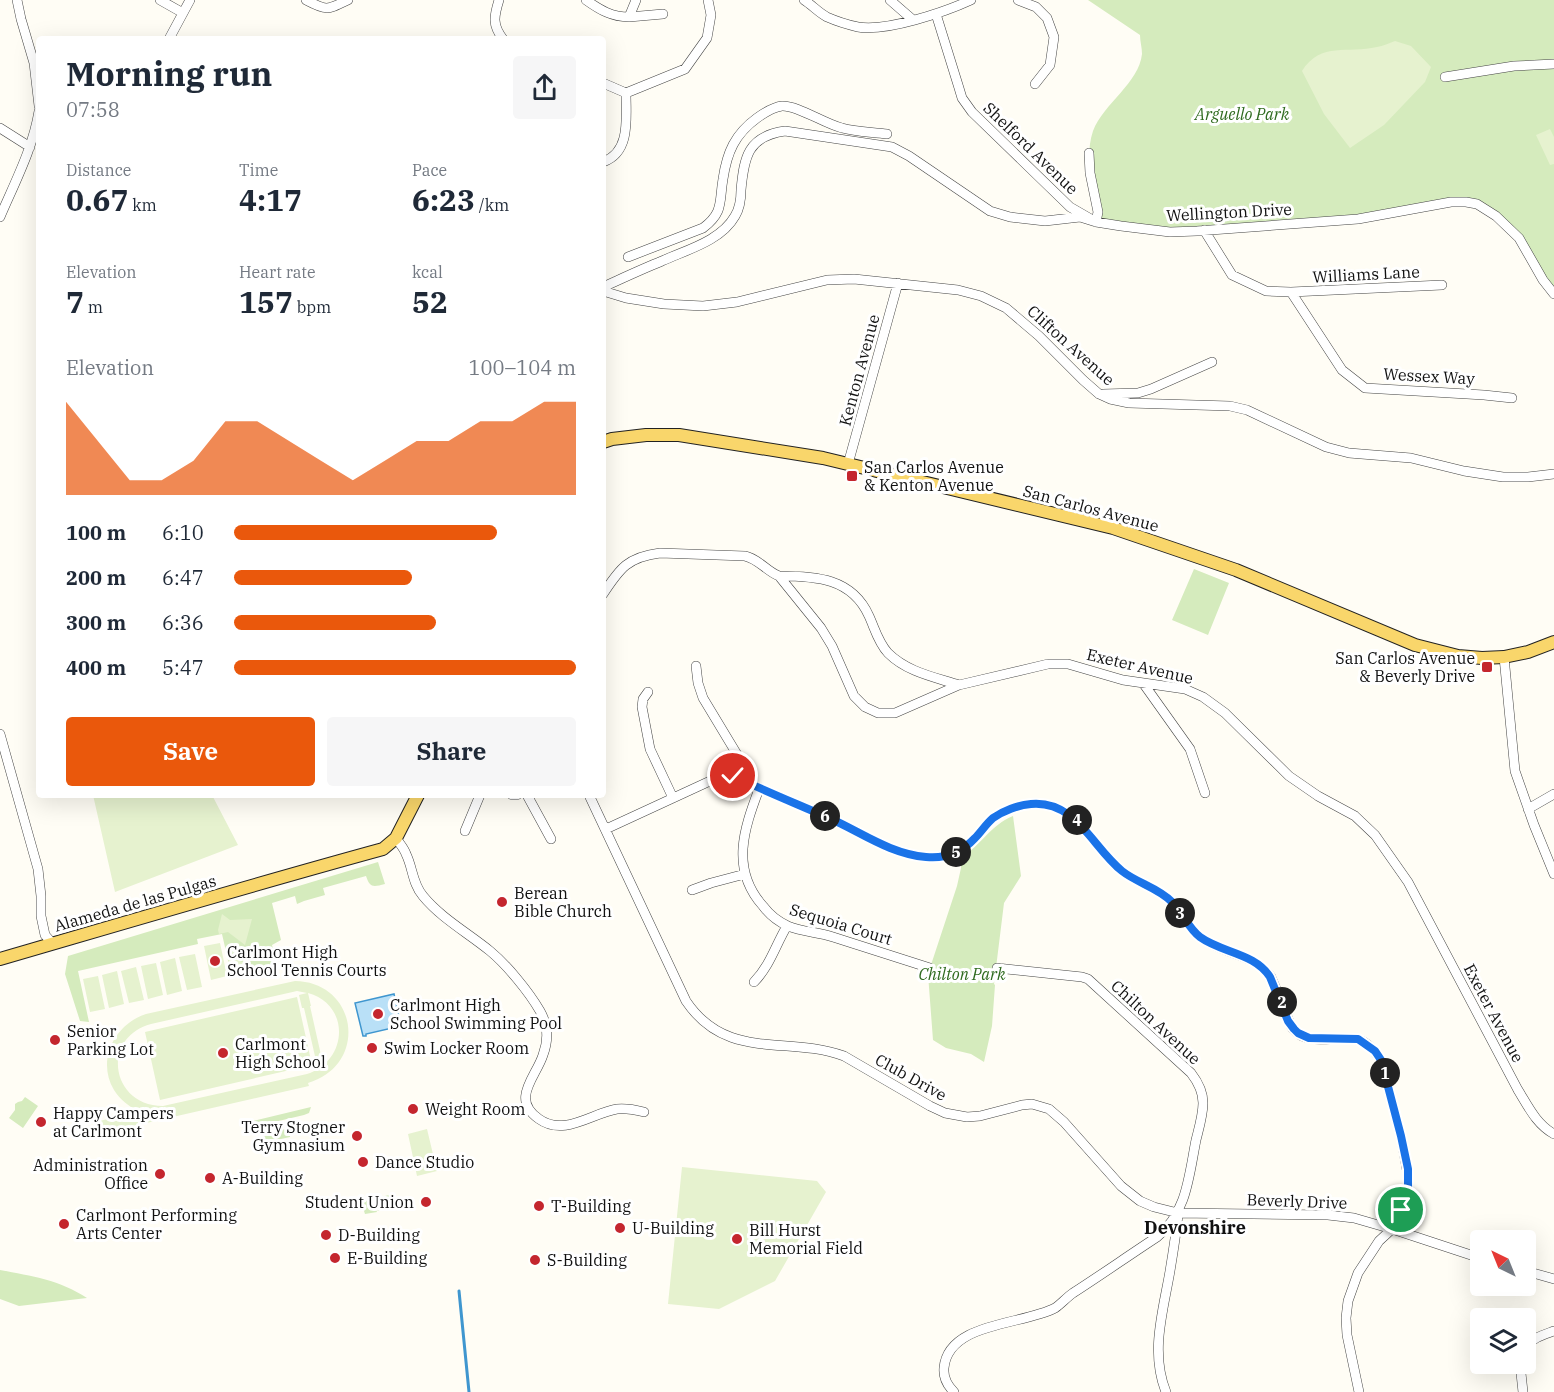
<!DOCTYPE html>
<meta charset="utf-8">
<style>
body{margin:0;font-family:"IBM Plex Serif",serif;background:#f6f6f7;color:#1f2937;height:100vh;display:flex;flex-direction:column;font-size:22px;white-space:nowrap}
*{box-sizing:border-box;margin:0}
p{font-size:20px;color:#747a83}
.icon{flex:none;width:33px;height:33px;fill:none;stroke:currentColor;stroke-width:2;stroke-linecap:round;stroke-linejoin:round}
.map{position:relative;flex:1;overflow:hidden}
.sheet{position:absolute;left:36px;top:36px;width:570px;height:762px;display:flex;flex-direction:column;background:#fff;border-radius:6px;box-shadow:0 6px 24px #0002}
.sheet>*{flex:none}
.needle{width:39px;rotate:317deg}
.fabs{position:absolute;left:1470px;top:1230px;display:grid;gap:12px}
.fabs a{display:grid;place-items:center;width:66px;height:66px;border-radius:6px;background:#fff;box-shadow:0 6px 24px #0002;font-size:30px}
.pin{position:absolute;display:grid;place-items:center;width:51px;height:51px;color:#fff;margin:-26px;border:3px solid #fff;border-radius:50%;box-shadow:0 2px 6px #0007}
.km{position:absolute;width:30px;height:30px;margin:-15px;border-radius:50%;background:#222;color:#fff;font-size:16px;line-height:30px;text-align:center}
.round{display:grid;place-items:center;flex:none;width:63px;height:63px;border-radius:6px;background:#f6f6f7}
.summary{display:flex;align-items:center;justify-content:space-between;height:102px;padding:0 30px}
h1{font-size:33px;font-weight:700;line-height:45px}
.figures{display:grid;grid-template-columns:repeat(3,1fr);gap:9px;height:102px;padding:6px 30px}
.figures div{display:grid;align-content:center}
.figures b{font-size:30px;font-weight:700}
.figures small{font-size:16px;font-weight:400}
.figures p{font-size:16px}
.chart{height:168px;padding:12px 30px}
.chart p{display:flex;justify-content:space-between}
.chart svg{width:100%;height:108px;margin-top:6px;fill:#ea580c;opacity:.7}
.primary-button{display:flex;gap:12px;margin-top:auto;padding:12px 30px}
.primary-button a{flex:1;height:69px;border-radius:6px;background:#ea580c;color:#fff;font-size:24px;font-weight:700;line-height:69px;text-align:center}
.primary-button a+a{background:#f6f6f7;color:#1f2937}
ul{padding:0 30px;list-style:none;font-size:20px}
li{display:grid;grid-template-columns:96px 72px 1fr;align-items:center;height:45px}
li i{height:15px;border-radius:8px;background:#ea580c}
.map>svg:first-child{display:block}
.green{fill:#d5ebbd}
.pitch{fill:#e6f2cf;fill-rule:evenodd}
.water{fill:#b9e0f7;stroke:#3f96cf;stroke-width:1.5}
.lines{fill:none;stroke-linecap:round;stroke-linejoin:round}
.stream{stroke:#3f96cf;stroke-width:3}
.minor-casing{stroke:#444;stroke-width:10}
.major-casing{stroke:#222;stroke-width:14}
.minor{stroke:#fff;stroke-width:9}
.major{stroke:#f9d66b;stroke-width:12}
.route-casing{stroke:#fff;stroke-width:12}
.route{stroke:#1a73e8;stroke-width:8}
.poi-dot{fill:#c4262e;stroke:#fff;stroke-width:2}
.labels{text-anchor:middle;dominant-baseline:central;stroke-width:6;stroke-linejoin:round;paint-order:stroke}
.park-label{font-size:16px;font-style:italic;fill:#2f6b1f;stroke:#fff}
.street-label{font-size:16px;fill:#111;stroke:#fff}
.poi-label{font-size:16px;fill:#111;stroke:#fff;text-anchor:start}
.neighbourhood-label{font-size:18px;font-weight:bold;fill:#111;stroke:#fff}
</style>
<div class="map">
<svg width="1554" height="1392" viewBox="0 0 1554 1392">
<rect width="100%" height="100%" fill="#fffdf5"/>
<path class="green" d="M 1088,0 L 1554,0 L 1554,291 L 1496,216 L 1466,202 L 1338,220 L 1204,230 L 1096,222 C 1093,195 1084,157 1093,131 C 1104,103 1139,83 1142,54 C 1142,48 1140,41 1140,35 Z
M 1194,569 L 1229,583 L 1208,635 L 1172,620 Z
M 1013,816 L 1021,876 L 1004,903 L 994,984 L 995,985 L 992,1026 L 984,1062 L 971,1054 L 946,1048 L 933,1040 L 928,974 L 957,886 L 961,868 L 961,858 C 981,845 991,825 1013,816 Z
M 378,862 L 385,884 C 373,887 370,888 366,876 L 323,888 L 325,895 L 304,901 L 297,904 L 295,896 L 272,903 L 281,940 L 272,945 L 278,968 L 232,978 L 222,934 L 197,939 L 198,944 L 78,971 L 89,1022 L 80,1021 L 65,974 L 68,956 Z
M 25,1097 L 38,1106 L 23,1128 L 9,1118 L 15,1110 L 15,1104 L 18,1102 L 22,1101 Z
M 311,1107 L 309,1113 L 304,1115 L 245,1129 L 241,1124 Z
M 290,1128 L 290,1137 L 263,1143 L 261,1140 L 268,1133 Z
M 389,1195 L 391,1207 L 386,1209 L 382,1200 L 385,1209 L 378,1211 L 373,1202 L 377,1212 L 365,1214 L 361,1202 Z
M 0,1270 C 32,1276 60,1280 87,1298 L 19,1306 L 0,1299 Z"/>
<path class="pitch" d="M 1395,41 L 1411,46 L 1431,67 L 1425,82 L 1384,125 L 1350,148 L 1324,114 L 1302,71 C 1321,41 1348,54 1377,47 C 1383,46 1389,43 1395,41 Z
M 1550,129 L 1554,137 L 1554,164 L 1550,165 L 1536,135 Z
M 93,795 L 212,795 L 238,845 L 115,892 Z
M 222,914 L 230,920 L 252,919 L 245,945 L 228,932 L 219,934 L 218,930 Z
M 220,943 L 227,976 L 211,980 L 204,946 Z
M 195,954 L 202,987 L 187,990 L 179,957 Z
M 234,957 L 250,967 L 251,974 L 232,978 L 228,959 Z
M 175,958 L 182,991 L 167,995 L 160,962 Z
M 156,963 L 163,995 L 148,999 L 141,966 Z
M 136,967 L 144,1000 L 129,1003 L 121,971 Z
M 117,971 L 124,1004 L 109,1008 L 102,975 Z
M 98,976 L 105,1009 L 90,1012 L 83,979 Z
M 295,981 C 358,982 369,1065 308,1083 L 309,1086 L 98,1134 L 95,1122 L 139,1112 C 129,1106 120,1100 114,1090 C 96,1060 115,1024 146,1014 ZM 297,991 L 307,993 L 299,995 L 302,1008 L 304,1008 L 317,1065 L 323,1064 L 310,1006 L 311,1006 L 308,993 C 351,1005 348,1061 307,1074 L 163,1106 C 111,1106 100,1038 151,1024 Z
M 297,997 L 312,1065 L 160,1100 L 145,1032 Z
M 427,1129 L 437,1171 L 417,1176 L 408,1134 Z
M 682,1167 L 817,1181 L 826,1192 L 775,1281 L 719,1309 L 668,1304 Z"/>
<path class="water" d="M 394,994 L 401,1026 L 366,1034 L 366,1036 L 363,1036 L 355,1003 Z"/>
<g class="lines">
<path class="stream" d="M 459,1291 L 469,1392"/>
<defs>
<path id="minor" d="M 17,0 L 21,19 L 34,63 L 39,106
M 160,0 L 183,13
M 306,0 C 327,11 327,10 348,0
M 499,0 C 494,16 492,25 503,39
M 586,0 C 600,10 612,17 629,17 L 636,0
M 804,0 C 812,5 819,13 827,17 C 836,21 849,25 858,27 C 886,32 945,12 971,0
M 890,0 L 913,20
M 1018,0 L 1036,7 L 1047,18 L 1054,37 L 1050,65 L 1035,84
M 936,14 L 959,88 L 962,98 L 972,112 L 1070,207 L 1096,222 L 1098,212 L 1090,173 L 1089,153
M 629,17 L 663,14
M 169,39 L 190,0
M 1445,77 L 1514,66 L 1554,64
M 603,83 L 626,93
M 0,128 L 30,147
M 603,162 C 631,152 626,118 626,93 L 685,69 L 707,38 L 711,15 L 708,0
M 0,217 C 15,182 33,148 39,111
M 1204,230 L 1232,275 L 1266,291 L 1291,292 L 1342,370 L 1365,388 L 1484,395 L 1512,398
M 628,257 L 703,228 C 724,212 719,202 723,179 C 727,152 735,134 757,118 C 764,113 773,107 782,106 C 797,105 825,124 842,128 C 856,132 872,132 887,134
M 603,287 C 623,278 642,269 662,261 C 686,250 721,241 735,216 C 740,208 741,199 741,190 C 744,157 748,136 785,131 L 892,147 L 909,156 L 990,211 L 1010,217 L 1045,221 L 1080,217 L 1096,222 L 1121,226 L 1170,232 L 1197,231 L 1358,219 L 1451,202 L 1466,202 L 1477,204 L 1496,216 L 1519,238 L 1543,280 L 1554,294
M 603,291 L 626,298 L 664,304 L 703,306 L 737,302 L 827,280 L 854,279 L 958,290 L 981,296 L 1006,308 L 1039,336 L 1083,380 L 1099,394 L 1110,399 L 1129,403 L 1230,406 L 1247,410 L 1326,447 L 1349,453 L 1411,458 L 1464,471 L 1503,477 L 1528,477 L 1554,474
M 1291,292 L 1442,285
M 1103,394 L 1138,393 L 1151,389 L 1212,362
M 848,464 L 898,283
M 779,576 C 816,576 852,578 869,616 C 875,629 878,642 888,653 C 907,672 934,677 959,685
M 603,594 C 620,568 628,557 660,553 L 745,556 C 759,559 766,571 779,576 L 821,628 L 832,646 L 854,696 L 865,707 L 878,713 L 895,713 L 959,685 L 1048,664 L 1068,664 L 1123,680 L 1185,689 L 1203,697 L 1225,713 L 1289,776 L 1318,796 L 1355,816 L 1375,835 L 1408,882 L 1518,1090 C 1528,1106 1536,1124 1554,1134
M 1504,657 L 1515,771 L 1534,825 L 1554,874
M 696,666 L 698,683 L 703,698 L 738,756 L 738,763 L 733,776
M 1143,683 L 1190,749 L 1205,793
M 648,692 L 643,699 L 642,707 L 650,749 L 673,798
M 0,734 L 38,869 L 41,896 L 41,916 L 45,935 L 53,944
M 759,789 C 744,829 730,869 763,906 C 769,914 779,922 788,926 C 802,932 818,932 833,937 C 865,947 898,958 930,968
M 512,795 L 517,795
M 527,795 L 551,839
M 589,795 L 686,1001 C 727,1062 787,1035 844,1056 L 930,1106 L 945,1113 L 967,1117 L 980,1116 L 1022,1105 L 1032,1104 L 1049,1109 L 1064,1122 L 1121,1186 L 1140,1201 L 1154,1207 L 1178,1213 L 1328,1215 L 1354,1218 L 1392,1229 L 1480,1258
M 1528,809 L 1554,794
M 606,829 L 710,781 L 721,777 L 733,776 C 765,790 797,804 829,818 C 861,832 890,854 926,857 C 945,859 961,852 975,838 C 981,832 986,824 993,818 C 1003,811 1018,805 1031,804 C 1076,800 1092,847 1122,871 C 1137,883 1159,888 1172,902 C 1183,913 1188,928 1200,937 C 1222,954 1254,953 1271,977 C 1275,987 1280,997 1284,1007 C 1287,1015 1288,1022 1293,1029 C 1308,1047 1336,1035 1356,1039 C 1367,1041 1375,1051 1381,1060 L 1401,1136 L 1409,1181 L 1406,1197 L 1396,1221 L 1392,1229 L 1379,1241 L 1358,1273 L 1348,1301 L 1346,1318 L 1347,1335 L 1359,1392
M 465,831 L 480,795
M 396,838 C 399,843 404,848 406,854 C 413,868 412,883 423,896 C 441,918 468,933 490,951 C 507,965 529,992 540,1011 C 548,1025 549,1039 543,1055 C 536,1077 510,1099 539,1119 C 564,1137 592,1113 617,1109 C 627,1108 636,1110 644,1112
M 692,890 L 711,883 L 745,874
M 754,982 C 770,966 776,944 787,926
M 1526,1271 L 1554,1279
M 1526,1347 C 1532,1338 1543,1335 1554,1331
M 1520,1364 L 1523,1392
M 954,1392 C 947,1385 943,1378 944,1368 C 948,1322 1023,1325 1055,1308 C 1061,1304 1066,1298 1073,1293 C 1101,1275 1128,1256 1157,1237 C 1187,1213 1189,1175 1196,1140 C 1199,1128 1203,1115 1203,1103 C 1203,1091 1198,1082 1191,1073 L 1088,979 L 1082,977 L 997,968
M 1166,1392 C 1150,1352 1163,1312 1170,1271 C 1173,1253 1176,1234 1178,1215"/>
<path id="major" d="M 603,442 L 612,439 L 646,435 L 679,435 L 823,458 L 1113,528 L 1236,570 L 1415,645 L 1458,656 L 1482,658 L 1504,657 L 1528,652 L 1554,642
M 0,959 C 127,922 255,884 383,849 L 396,838 L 418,795"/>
</defs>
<use href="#minor" class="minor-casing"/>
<use href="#major" class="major-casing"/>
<use href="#minor" class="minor"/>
<use href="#major" class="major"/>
</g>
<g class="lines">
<defs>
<path id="route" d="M 733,776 C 765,791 797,804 829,818 C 861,832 890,854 926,857 C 945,859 962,852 975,838 C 981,832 986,824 993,818 C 1003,811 1018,805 1031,804 C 1076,800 1092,847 1122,871 C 1137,883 1159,888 1172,902 C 1183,913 1188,928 1200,937 C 1222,953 1255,953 1270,977 L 1288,1021 L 1294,1029 L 1298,1033 L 1309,1038 L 1358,1039 L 1375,1051 L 1381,1060 L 1401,1136 L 1408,1169 L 1408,1187 L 1401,1210"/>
</defs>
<use href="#route" class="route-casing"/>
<use href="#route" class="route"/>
</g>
<g class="poi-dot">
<rect x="846" y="470" width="12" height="12" rx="3"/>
<rect x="1481" y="661" width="12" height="12" rx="3"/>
<circle cx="502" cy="902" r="6"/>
<circle cx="215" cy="961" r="6"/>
<circle cx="378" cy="1014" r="6"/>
<circle cx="55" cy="1040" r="6"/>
<circle cx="372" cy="1048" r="6"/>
<circle cx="223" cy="1053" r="6"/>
<circle cx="413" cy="1109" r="6"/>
<circle cx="41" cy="1122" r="6"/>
<circle cx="357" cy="1136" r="6"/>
<circle cx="363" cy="1162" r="6"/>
<circle cx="160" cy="1174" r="6"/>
<circle cx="210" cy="1178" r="6"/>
<circle cx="426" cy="1202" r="6"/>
<circle cx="539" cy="1206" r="6"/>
<circle cx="64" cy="1224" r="6"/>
<circle cx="620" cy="1228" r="6"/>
<circle cx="326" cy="1235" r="6"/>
<circle cx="737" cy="1239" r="6"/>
<circle cx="335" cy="1258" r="6"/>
<circle cx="535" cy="1260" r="6"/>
</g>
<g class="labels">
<g class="park-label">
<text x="1242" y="114">Arguello Park</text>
<text x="962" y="974">Chilton Park</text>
</g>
<g class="street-label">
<text transform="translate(1031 148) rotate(44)">Shelford Avenue</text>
<text transform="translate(1229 212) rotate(-3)">Wellington Drive</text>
<text transform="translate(1366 274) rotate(-3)">Williams Lane</text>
<text transform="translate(1071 345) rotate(42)">Clifton Avenue</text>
<text transform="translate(859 370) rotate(-75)">Kenton Avenue</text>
<text transform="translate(1429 376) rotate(3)">Wessex Way</text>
<text transform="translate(1091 508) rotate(15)">San Carlos Avenue</text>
<text transform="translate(1140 666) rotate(13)">Exeter Avenue</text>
<text transform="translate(135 903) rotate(-16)">Alameda de las Pulgas</text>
<text transform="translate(841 924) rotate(17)">Sequoia Court</text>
<text transform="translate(1494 1013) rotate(62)">Exeter Avenue</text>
<text transform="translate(1156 1022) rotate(43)">Chilton Avenue</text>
<text transform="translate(911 1077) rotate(29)">Club Drive</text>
<text transform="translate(1297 1201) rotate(2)">Beverly Drive</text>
</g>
<g class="poi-label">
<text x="864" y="467">San Carlos Avenue<tspan x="864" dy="18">&amp; Kenton Avenue</tspan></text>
<text x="1475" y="658" text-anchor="end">San Carlos Avenue<tspan x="1475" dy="18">&amp; Beverly Drive</tspan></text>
<text x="514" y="893">Berean<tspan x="514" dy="18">Bible Church</tspan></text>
<text x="227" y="952">Carlmont High<tspan x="227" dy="18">School Tennis Courts</tspan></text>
<text x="390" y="1005">Carlmont High<tspan x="390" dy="18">School Swimming Pool</tspan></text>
<text x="67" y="1031">Senior<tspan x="67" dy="18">Parking Lot</tspan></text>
<text x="235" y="1044">Carlmont<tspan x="235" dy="18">High School</tspan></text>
<text x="384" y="1048">Swim Locker Room</text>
<text x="425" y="1109">Weight Room</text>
<text x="53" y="1113">Happy Campers<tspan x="53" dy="18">at Carlmont</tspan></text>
<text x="345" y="1127" text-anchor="end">Terry Stogner<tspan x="345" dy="18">Gymnasium</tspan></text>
<text x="375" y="1162">Dance Studio</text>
<text x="148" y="1165" text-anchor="end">Administration<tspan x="148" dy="18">Office</tspan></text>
<text x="222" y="1178">A-Building</text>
<text x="414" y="1202" text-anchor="end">Student Union</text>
<text x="551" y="1206">T-Building</text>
<text x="76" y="1215">Carlmont Performing<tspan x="76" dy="18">Arts Center</tspan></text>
<text x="632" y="1228">U-Building</text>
<text x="749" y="1230">Bill Hurst<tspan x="749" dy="18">Memorial Field</tspan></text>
<text x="338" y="1235">D-Building</text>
<text x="347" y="1258">E-Building</text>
<text x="547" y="1260">S-Building</text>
</g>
<g class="neighbourhood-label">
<text x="1195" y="1227">Devonshire</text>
</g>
</g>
</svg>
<div class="fabs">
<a><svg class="needle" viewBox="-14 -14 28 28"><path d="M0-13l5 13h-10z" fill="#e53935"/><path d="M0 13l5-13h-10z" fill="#747a83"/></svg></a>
<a><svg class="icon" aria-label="layers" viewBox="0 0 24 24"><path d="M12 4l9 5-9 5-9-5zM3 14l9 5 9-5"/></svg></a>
</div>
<div class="pin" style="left:1401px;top:1210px;background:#1e9e55"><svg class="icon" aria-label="arrive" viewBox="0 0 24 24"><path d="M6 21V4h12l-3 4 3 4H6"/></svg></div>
<div class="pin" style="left:733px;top:776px;background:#d93025"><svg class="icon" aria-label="check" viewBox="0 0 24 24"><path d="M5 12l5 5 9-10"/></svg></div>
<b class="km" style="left:1385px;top:1073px">1</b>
<b class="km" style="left:1282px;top:1002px">2</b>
<b class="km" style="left:1180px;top:913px">3</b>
<b class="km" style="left:1077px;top:820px">4</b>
<b class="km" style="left:956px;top:852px">5</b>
<b class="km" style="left:825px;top:816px">6</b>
<section class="sheet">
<div class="summary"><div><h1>Morning run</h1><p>07:58</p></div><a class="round"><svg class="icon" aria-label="share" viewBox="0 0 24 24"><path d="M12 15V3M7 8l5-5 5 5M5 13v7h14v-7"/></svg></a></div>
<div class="figures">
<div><p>Distance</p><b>0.67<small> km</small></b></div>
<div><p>Time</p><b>4:17</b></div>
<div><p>Pace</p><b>6:23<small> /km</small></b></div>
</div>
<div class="figures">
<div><p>Elevation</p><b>7<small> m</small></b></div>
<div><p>Heart rate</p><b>157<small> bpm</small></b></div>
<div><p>kcal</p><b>52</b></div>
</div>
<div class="chart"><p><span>Elevation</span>100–104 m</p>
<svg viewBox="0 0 160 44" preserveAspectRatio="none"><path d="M0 44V6L10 22L20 38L30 38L40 30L50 14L60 14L70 22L80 30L90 38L100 30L110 22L120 22L130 14L140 14L150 6L160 6V44z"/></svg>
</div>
<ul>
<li><b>100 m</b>6:10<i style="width:77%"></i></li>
<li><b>200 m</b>6:47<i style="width:52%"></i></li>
<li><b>300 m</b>6:36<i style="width:59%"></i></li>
<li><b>400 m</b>5:47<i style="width:100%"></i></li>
</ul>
<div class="primary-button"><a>Save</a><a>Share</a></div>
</section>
</div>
